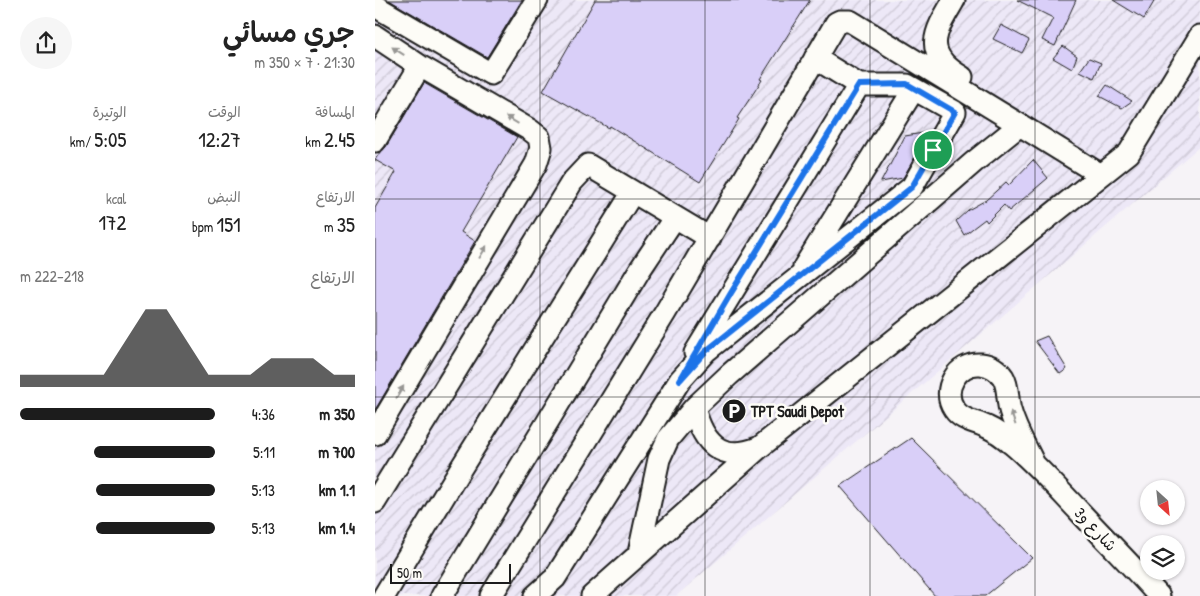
<!DOCTYPE html>
<html lang="ar">
<meta charset="utf-8">
<style>
body{margin:0;font-family:"Patrick Hand","Playpen Sans Arabic",sans-serif;background:#f6f6f6;color:#222;direction:rtl;height:100vh;display:flex;flex-direction:column;font-size:19px;white-space:nowrap}
*{box-sizing:border-box;margin:0}
p{font-size:16px;color:#767676}
.icon{flex:none;width:28px;height:28px;fill:none;stroke:currentColor;stroke-width:2;stroke-linecap:round;stroke-linejoin:round}
.map{position:relative;flex:1;overflow:hidden;direction:ltr}
.sheet{display:flex;flex-direction:column;background:#fff;width:375px}
.sheet>*{flex:none}
.needle{width:32px;rotate:153deg}
.fabs{position:absolute;left:765px;top:480px;display:grid;gap:10px}
.fabs a{display:grid;place-items:center;width:45px;height:45px;border-radius:50%;background:#fff;box-shadow:0 1px 4px #0004;font-size:25px}
.scale{position:absolute;left:15px;bottom:12px;width:121px;box-sizing:border-box;padding-left:5px;border:2px solid #1c1c1c;border-top:0;font-size:14px;line-height:18px;white-space:nowrap;color:#1c1c1c;-webkit-text-stroke:4px #fdfcf7;paint-order:stroke}
.pin{position:absolute;display:grid;place-items:center;width:42px;height:42px;color:#fff;margin:-21px;border:2px solid #fff;border-radius:50%;box-shadow:0 1px 5px #0007}
.round{display:grid;place-items:center;flex:none;width:52px;height:52px;border-radius:26px;background:#f6f6f6}
.summary{display:flex;align-items:center;justify-content:space-between;height:85px;padding:0 20px}
h1{font-size:28px;font-weight:600;line-height:38px}
.stats{display:grid;grid-template-columns:repeat(3,1fr);gap:8px;height:85px;padding:5px 20px}
.stats div{display:grid;align-content:center}
.stats b{font-size:21px;font-weight:600}
.stats small{font-size:14px;font-weight:400}
.stats p{font-size:14px}
.chart{height:140px;padding:10px 20px}
.chart p{display:flex;justify-content:space-between}
.chart svg{width:100%;height:90px;margin-top:5px;fill:#1c1c1c;opacity:.7}
ul{padding:0 20px;list-style:none;font-size:16px}
li{display:grid;grid-template-columns:80px 60px 1fr;align-items:center;height:38px}
li i{height:12px;border-radius:6px;background:#1c1c1c}
main{display:flex;flex:1;min-height:0}
.map>svg:first-child{display:block}
.industrial{fill:url(#industrial-furrows)}
.building{fill:#d9cff8;stroke:#1c1c1c}
.lines{fill:none;stroke-linecap:round;stroke-linejoin:round}
.minor-casing{stroke:#1c1c1c;stroke-width:25}
.minor{stroke:#fdfcf7;stroke-width:21}
.oneway{fill:#989794}
.route-casing{stroke:#fff;stroke-width:10}
.route{stroke:#1a73e8;stroke-width:6}
.grid{fill:none;stroke:#1c1c1c;stroke-width:1;stroke-opacity:0.55}
.labels{text-anchor:middle;dominant-baseline:central;stroke-width:5;stroke-linejoin:round;paint-order:stroke}
.poi-label{font-size:16px;font-weight:bold;fill:#1c1c1c;stroke:#fdfcf7;text-anchor:start}
.street-label{font-size:16px;fill:#1c1c1c;stroke:#fdfcf7}
</style>
<main>
<div class="map">
<svg width="825" height="596" viewBox="0 0 825 596">
<defs>
<pattern id="industrial-furrows" width="10" height="10" patternUnits="userSpaceOnUse" patternTransform="scale(1.25)"><rect width="10" height="10" fill="#ede8f7"/><path d="M-1 1l2-2M0 10L10 0M9 11l2-2" fill="none" stroke="#cbc6d3"/></pattern>
</defs>
<rect width="100%" height="100%" fill="#f6f3f7"/>
<filter id="ink" filterUnits="userSpaceOnUse"><feTurbulence type="fractalNoise" baseFrequency=".02" numOctaves="2"/><feDisplacementMap in="SourceGraphic" scale="10" xChannelSelector="R" yChannelSelector="G"/><feConvolveMatrix kernelMatrix="1 2 1 2 8 2 1 2 1" color-interpolation-filters="sRGB"/></filter>
<g filter="url(#ink)">
<path class="industrial" d="M 0,0 L 825,0 L 825,146 L 301,596 L 0,596 Z"/>
<path class="building" d="M 14,0 L 147,0 L 112,57 Z
M 220,0 L 435,0 L 385,79 L 387,80 L 362,118 L 364,119 L 325,182 L 235,126 L 234,128 L 168,91 Z
M 642,0 L 701,0 L 680,46 L 667,40 L 678,18 Z
M 738,0 L 780,0 L 769,19 Z
M 626,25 L 654,40 L 647,53 L 618,39 Z
M 688,46 L 702,56 L 697,69 L 678,58 Z
M 714,58 L 726,63 L 719,78 L 705,71 Z
M 49,83 L 142,137 L 86,232 L 100,241 L 0,410 L 0,208 L 21,172 L 0,160 L 5,152 L 11,147 Z
M 732,85 L 757,101 L 747,108 L 724,96 Z
M 554,132 L 528,178 L 506,182 L 530,136 Z
M 658,160 L 673,178 L 634,211 L 629,205 L 612,222 L 610,219 L 589,235 L 581,221 L 593,210 L 611,200 L 631,182 L 634,185 Z
M 672,336 L 692,369 L 685,374 L 660,341 Z
M 536,438 L 657,558 L 610,596 L 560,596 L 465,486 Z"/>
<g class="lines">
<defs>
<path id="minor" d="M 579,0 C 560,32 546,53 587,77
M 0,6 L 116,74 L 162,0
M 0,36 L 45,66 L 155,130 L 164,137 L 166,148 L 161,164 L 0,434
M 0,141 L 45,66
M 429,267 L 539,89
M 320,353 L 484,85
M 319,408 C 328,442 345,463 383,448
M 658,462 C 650,445 640,429 635,410 C 632,400 634,387 628,377 C 623,370 615,365 606,364 C 582,362 566,390 579,409 C 587,421 600,421 612,427 C 621,431 629,437 637,444 C 661,464 682,488 704,511 C 730,539 758,567 784,596
M 0,502 L 197,182 L 213,165 L 335,238
M 264,553 L 284,459 L 293,439 L 319,408 L 354,375 L 599,162 L 645,125 L 726,175
M 9,596 L 86,468 L 258,192
M 67,596 L 264,271 L 300,217
M 116,596 L 290,313 L 461,23 L 465,21 L 475,21 L 645,125
M 160,596 L 180,578 L 305,380 L 331,351 L 537,187 L 580,112 L 532,85 L 484,85 L 440,58
M 217,596 L 385,447 L 754,153 L 825,36"/>
</defs>
<use href="#minor" class="minor-casing"/>
<use href="#minor" class="minor"/>
</g>
<defs><path id="oneway-solid" d="M-6-.8H1V-3.2L6.5 0L1 3.2V.8H-6Z" transform="scale(1.25)"/></defs>
<g class="oneway">
<use href="#oneway-solid" transform="translate(23 51) rotate(-147)"/>
<use href="#oneway-solid" transform="translate(137 120) rotate(-149)"/>
<use href="#oneway-solid" transform="translate(108 252) rotate(-59)"/>
<use href="#oneway-solid" transform="translate(25 392) rotate(-59)"/>
<use href="#oneway-solid" transform="translate(638 418) rotate(-110)"/>
</g>
</g>
<g class="lines" filter="url(#ink)">
<defs>
<path id="route" d="M 532,84 L 580,112 L 537,187 L 331,351 L 305,380 L 356,293 L 484,85 Z"/>
</defs>
<use href="#route" class="route-casing"/>
<use href="#route" class="route"/>
</g>
<path class="grid" d="M 165,0 L 165,596M 330,0 L 330,596M 495,0 L 495,596M 660,0 L 660,596M 0,199 L 825,199M 0,397 L 825,397"/>
<defs>
<symbol id="parking-disc" viewBox="-11 -11 22 22"><circle r="9.5" fill="#1c1c1c" stroke="#fdfcf7"/><path d="M-3.5-5.5H1a3.5 3.5 0 0 1 0 7H-1V5.5H-3.5ZM-1-3.4V-.6H.8a1.4 1.4 0 0 0 0-2.8Z" fill="#fff"/></symbol>
</defs>
<g fill-rule="evenodd">
<use href="#parking-disc" x="345" y="397" width="28" height="28"/>
</g>
<g class="labels">
<g class="poi-label">
<text x="376" y="411">TPT Saudi Depot</text>
</g>
<g class="street-label">
<text transform="translate(721 529) rotate(47)">شارع و3</text>
</g>
</g>
</svg>
<div class="fabs">
<a><svg class="needle" viewBox="-14 -14 28 28"><path d="M0-13l5 13h-10z" fill="#e53935"/><path d="M0 13l5-13h-10z" fill="#767676"/></svg></a>
<a><svg class="icon" aria-label="layers" viewBox="0 0 24 24"><path d="M12 4l9 5-9 5-9-5zM3 14l9 5 9-5"/></svg></a>
</div>
<div class="scale">50 m</div>
<div class="pin" style="left:558px;top:150px;background:#1e9e55"><svg class="icon" aria-label="arrive" viewBox="0 0 24 24"><path d="M6 21V4h12l-3 4 3 4H6"/></svg></div>
</div>
<section class="sheet">
<div class="summary"><div><h1>جري مسائي</h1><p>21:30 · 7 × 350 m</p></div><a class="round"><svg class="icon" aria-label="share" viewBox="0 0 24 24"><path d="M12 15V3M7 8l5-5 5 5M5 13v7h14v-7"/></svg></a></div>
<div class="stats">
<div><p>المسافة</p><b>2.45<small> km</small></b></div>
<div><p>الوقت</p><b>12:27</b></div>
<div><p>الوتيرة</p><b>5:05<small> /km</small></b></div>
</div>
<div class="stats">
<div><p>الارتفاع</p><b>35<small> m</small></b></div>
<div><p>النبض</p><b>151<small> bpm</small></b></div>
<div><p>kcal</p><b>172</b></div>
</div>
<div class="chart"><p><span>الارتفاع</span>218–222 m</p>
<svg viewBox="0 0 160 44" preserveAspectRatio="none"><path d="M0 44V38L10 38L20 38L30 38L40 38L50 22L60 6L70 6L80 22L90 38L100 38L110 38L120 30L130 30L140 30L150 38L160 38V44z"/></svg>
</div>
<ul>
<li><b>350 m</b>4:36<i style="width:100%"></i></li>
<li><b>700 m</b>5:11<i style="width:62%"></i></li>
<li><b>1.1 km</b>5:13<i style="width:61%"></i></li>
<li><b>1.4 km</b>5:13<i style="width:61%"></i></li>
</ul>
</section>
</main>
